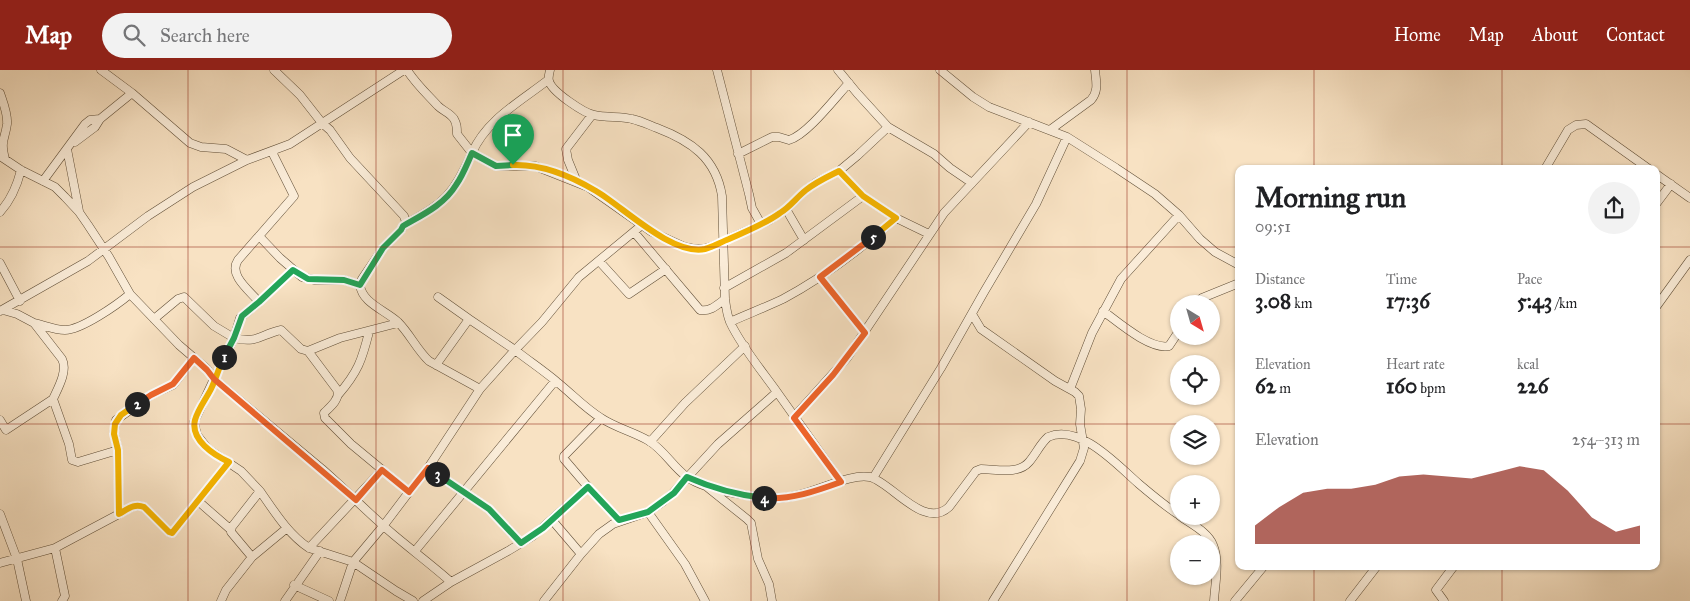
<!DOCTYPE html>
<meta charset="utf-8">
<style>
body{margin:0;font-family:"IM FELL Great Primer",serif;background:#f2f2f2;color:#202124;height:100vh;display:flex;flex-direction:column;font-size:19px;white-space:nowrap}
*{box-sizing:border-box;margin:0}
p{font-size:16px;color:#757577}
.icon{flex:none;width:28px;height:28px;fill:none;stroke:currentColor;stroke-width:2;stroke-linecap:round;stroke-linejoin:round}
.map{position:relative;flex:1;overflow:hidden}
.side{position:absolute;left:1235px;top:95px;width:425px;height:405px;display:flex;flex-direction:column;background:#fff;border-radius:10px;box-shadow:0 1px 4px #0004}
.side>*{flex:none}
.needle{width:32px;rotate:143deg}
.tools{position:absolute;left:1170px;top:225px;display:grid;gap:10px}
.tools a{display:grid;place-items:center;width:50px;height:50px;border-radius:50%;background:#fff;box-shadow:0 1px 4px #0004;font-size:25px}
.pin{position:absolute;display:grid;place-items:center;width:42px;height:42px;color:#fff;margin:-51px -21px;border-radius:50% 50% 50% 0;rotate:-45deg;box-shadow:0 0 5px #0007}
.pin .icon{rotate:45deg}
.km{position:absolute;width:25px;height:25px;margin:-12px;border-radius:50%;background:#222;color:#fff;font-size:14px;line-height:25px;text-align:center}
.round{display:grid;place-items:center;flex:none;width:52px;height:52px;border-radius:26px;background:#f2f2f2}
.headline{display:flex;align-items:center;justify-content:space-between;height:85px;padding:0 20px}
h1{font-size:28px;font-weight:700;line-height:38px}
.figures{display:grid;grid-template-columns:repeat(3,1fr);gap:8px;height:85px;padding:5px 20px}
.figures div{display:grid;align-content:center}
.figures b{font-size:21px;font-weight:700}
.figures small{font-size:14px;font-weight:400}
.figures p{font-size:14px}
.chart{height:140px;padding:10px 20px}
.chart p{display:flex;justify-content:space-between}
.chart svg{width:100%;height:90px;margin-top:5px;fill:#8f2418;opacity:.7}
header{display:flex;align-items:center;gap:30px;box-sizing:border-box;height:70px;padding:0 25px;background:#8f2418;color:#fff}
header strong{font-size:24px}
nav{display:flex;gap:28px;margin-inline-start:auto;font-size:18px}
.search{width:350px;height:45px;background:#f2f2f2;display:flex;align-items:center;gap:12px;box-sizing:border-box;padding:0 18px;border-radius:28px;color:#757577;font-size:19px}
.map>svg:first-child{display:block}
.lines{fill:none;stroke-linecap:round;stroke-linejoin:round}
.minor-casing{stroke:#604e37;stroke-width:9}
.minor{stroke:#faecd8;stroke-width:8}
.split-1-casing{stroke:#fff;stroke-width:10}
.split-2-casing{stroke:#fff;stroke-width:10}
.split-3-casing{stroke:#fff;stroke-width:10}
.split-4-casing{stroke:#fff;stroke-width:10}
.split-5-casing{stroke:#fff;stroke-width:10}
.split-6-casing{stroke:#fff;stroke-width:10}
.split-1{stroke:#22a559;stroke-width:6}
.split-2{stroke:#f5b400;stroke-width:6}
.split-3{stroke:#f0652b;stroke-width:6}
.split-4{stroke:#22a559;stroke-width:6}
.split-5{stroke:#f0652b;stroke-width:6}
.split-6{stroke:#f5b400;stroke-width:6}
.grid{fill:none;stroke:#8f2418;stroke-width:1;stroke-opacity:0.55}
</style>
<header>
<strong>Map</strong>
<div class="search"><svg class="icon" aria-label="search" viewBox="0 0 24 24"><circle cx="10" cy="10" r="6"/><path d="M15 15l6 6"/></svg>Search here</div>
<nav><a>Home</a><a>Map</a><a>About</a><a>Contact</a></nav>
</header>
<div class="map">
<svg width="1690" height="531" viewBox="0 0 1690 531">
<rect width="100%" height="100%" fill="#f8e2c3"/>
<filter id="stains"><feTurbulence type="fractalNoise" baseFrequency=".004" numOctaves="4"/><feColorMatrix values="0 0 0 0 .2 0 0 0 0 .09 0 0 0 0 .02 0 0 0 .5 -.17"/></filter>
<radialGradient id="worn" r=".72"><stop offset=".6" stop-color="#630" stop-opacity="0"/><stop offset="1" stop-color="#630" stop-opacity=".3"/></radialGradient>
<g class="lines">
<defs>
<path id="minor" d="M 101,0 L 132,23 L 190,73 L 201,77 L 226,79 L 247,90
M 274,0 L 300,25 L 322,53 L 330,60 L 350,88 L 404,146 L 406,152 L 401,160 L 383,178 L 362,209 L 360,215 C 362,233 385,240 398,252 C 410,264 417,280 429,291 L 480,319 L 515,280 C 529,291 544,301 557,312 C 572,324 585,338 601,348 C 616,358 634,362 649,371 C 664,380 673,397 687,407 C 707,421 751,427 775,428 C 804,430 847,402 870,407 C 892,413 924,460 949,437 L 976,401 L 981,399 C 996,399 1018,405 1029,392 C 1036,384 1040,374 1048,367 C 1080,353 1118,396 1139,414 C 1152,425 1165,436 1179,445
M 407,0 C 416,14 427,24 438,36 C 443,41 450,43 454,49 C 457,54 457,58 457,64 L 472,83 C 486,50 521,31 548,10
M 717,0 L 749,124 L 752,138 L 761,154
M 838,0 L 857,23 L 888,57
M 940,0 L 973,27 L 989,37 L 1067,67 L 1116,98 L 1155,124 L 1179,145 L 1200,169 L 1215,182 L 1239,195
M 0,23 C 3,32 8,44 7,54 C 5,70 0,70 5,89
M 1050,60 L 1091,30 C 1099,21 1096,11 1095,0
M 75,72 L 95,57 L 100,49 L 132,23
M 67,79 L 79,141
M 738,84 L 772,67 L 779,67 L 789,70 C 807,65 835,28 849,13
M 0,86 L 21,100 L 55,117 L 65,127 L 79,142 L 88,155 L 109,187 L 130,224 L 179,275 L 207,299 L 214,309 L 194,352 L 197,365 L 208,379 L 241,401 L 260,421 L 231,458 L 231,462 L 252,487 L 226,520 L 221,531
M 1545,99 L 1568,60 L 1576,55 L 1586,54 L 1649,99
M 1656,104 L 1690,128
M 43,111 L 85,54 L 90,50 L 100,49
M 577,112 L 568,90 L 566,79 L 592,45
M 1656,134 L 1671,114
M 786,139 L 804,170
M 0,142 C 11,130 17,116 21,100
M 896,148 L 863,126 L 839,101 L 857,86 L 888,57 L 934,84 L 950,98 L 972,113
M 404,155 C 446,132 452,126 472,83 L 496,96 L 535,96 L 588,117 L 652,162 L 685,177 L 695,179 L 703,179 L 713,176 L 768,151 L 786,139 L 806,120 L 817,112 L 839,101
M 634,162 L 700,240 C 710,242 717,235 725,229
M 259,166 L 280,188 L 302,207 L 315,210 L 344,210 L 360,215
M 599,191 L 629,224 L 666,199
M 0,193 L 20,231
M 820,207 L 865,263
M 724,218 L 786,183 L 863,126
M 438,227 L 469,249
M 259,232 L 293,200
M 1195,234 L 1202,228 L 1239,213
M 1656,237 L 1690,190
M 3,240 L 17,244 L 34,253 L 62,289 C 68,301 58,318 53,329
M 0,241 L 88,191 L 148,146 L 193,117 L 247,90 L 290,74 L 404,0
M 1103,241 C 1118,252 1150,280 1169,276 L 1179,261
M 972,244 L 981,259 L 1055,311 L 1075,322 L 1079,326 L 1081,339 L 1080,354 L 1084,378 L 1080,391 L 993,531
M 154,249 L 178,229 L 184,227 L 214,256 L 234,268 L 240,248 L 259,232 C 249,220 228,205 238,190 L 294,126 L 272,82
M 730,252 C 748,244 766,237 783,229 C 824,207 861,179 896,148 L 929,164
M 34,253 C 43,255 55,260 65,260 C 81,260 117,235 130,224
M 308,281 L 340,268 L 398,253
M 436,295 L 469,249 L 515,280 L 542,252 L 579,207 L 642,155
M 1070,319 L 1092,263 L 1121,209 L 1179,145
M 777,322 L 841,412
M 338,325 C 358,302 362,290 369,262
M 794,347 L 847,288 L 944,143 L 1029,52
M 0,350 L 6,360 L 53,329 L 69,374 L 72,390 L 78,392 L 118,380
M 650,372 L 685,333 L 745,276
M 428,398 L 489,439 L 521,473
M 873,408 L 941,298 L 984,222 L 1036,134 L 1067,67
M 588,417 L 619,450
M 707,417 L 747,449 L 751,453 L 758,489 L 769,514 L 772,531
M 260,421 C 274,441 288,464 309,478 L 353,492 L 396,521 L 413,531
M 409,422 L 428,398 L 480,319
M 198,431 L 229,392
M 648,442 L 685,494 L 705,531
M 0,444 L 17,489 L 26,531
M 119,444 C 127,440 134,433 144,437 L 169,462 L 172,463 L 198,431 L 230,459
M 1180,446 C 1191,454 1208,462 1213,475 C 1220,491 1215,514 1214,531
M 552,450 L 581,484
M 309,478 L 382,400
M 415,481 L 555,311
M 252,487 L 287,458
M 0,493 L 55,478
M 451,512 L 508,481 L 533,466 L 588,417 L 564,389 L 564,386 L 601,348
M 294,515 L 329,531
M 62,531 L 65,526 L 55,478 L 119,444 L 118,380 L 114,363 L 116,350 L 151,325 L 173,315 L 194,288
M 285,531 L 320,481
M 340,531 L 353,492 L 384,455 L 409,422 L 351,374 L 325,348 L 324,343 C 330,337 339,330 338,321 L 308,281 L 301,279 L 281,260 C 261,264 258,274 234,268 L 214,309 L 322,399 C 346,420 369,444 394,465 C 413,481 433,496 451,512 L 423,531
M 544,531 L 581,484 L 599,464 L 613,454 L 648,442 L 664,431 L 673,423 L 718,374 L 777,322 C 762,301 741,276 730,252 C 727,245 726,237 725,229 L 722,126 C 716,88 691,71 657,58 C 649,55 641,51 632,49 C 620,46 607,48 594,45 C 584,43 552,22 549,11 C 548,8 549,4 550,0
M 1235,531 L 1264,496
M 1350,531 L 1377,496
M 1444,531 L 1436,520 L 1454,496"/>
</defs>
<use href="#minor" class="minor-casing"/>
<use href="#minor" class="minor"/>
</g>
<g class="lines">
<defs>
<path id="split-1" d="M 224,287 L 234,268 L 242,246 L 259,232 L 293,200 L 308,209 L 344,210 L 360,215 L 383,178 L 401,160 L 403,156 C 422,145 444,135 456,115 C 463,105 467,94 472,83 L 496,96 L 513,95"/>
<path id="split-2" d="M 137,334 L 121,345 L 115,354 L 114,364 L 118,380 L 119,444 C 128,439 134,433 144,437 L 169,462 L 172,463 L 229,392 C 214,385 190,370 195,350 C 198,339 206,329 211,319 C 216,309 219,297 224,287"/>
<path id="split-3" d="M 137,334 L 151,325 L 173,314 L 194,288 L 207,300 L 214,309 L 356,430 L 382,400 L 409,422 L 428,398 L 437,404"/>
<path id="split-4" d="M 437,404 L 489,439 L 521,473 L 543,458 L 588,417 L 619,450 L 648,442 L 674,423 L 687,407 C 712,418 737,425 764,428"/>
<path id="split-5" d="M 764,428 C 791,430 816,421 841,412 L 794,348 L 833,305 L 865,263 L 820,207 L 873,167"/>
<path id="split-6" d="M 513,95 C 541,94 571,106 596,121 C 622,136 672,186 705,179 C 713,177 721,172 729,169 C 747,161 765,154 780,143 C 790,137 797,127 806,120 C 816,112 827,107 839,101 L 863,126 L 896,148 L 873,167"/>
</defs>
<use href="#split-1" class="split-1-casing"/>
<use href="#split-2" class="split-2-casing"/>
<use href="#split-3" class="split-3-casing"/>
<use href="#split-4" class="split-4-casing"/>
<use href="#split-5" class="split-5-casing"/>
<use href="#split-6" class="split-6-casing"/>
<use href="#split-1" class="split-1"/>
<use href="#split-2" class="split-2"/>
<use href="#split-3" class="split-3"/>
<use href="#split-4" class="split-4"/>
<use href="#split-5" class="split-5"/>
<use href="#split-6" class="split-6"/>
</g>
<path class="grid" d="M 188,0 L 188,531M 376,0 L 376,531M 563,0 L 563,531M 751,0 L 751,531M 939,0 L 939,531M 1127,0 L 1127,531M 1314,0 L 1314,99M 1502,0 L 1502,99M 0,177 L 1239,177M 1656,177 L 1690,177M 0,354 L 1179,354M 1211,354 L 1239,354M 1656,354 L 1690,354M 1314,496 L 1314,531M 1502,496 L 1502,531"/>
<rect width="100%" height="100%" filter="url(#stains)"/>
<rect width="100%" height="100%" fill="url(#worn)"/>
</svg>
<div class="tools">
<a><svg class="needle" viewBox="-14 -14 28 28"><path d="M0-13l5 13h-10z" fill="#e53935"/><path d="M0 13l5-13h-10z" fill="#757577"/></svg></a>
<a><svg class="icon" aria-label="locate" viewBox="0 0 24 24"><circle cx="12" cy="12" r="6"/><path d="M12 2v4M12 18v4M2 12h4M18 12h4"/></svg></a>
<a><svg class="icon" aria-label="layers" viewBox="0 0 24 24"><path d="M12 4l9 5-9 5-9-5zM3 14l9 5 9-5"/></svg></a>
<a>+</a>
<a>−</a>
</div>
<div class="pin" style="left:513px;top:95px;background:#1e9e55"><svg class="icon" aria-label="arrive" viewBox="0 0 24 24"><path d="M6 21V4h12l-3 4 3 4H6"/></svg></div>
<b class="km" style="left:224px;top:287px">1</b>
<b class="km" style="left:137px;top:334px">2</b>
<b class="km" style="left:437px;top:404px">3</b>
<b class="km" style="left:764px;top:428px">4</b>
<b class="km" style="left:873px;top:167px">5</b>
<section class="side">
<div class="headline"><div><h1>Morning run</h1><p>09:51</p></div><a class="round"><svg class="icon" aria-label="share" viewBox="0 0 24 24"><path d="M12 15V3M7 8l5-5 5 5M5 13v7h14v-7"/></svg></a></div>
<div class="figures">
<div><p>Distance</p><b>3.08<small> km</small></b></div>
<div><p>Time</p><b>17:36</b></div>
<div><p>Pace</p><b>5:43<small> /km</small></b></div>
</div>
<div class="figures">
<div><p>Elevation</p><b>62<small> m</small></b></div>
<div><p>Heart rate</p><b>160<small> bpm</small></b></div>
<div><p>kcal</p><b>226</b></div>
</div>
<div class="chart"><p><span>Elevation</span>254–313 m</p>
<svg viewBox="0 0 160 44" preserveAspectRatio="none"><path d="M0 44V35L10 26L20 19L30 17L40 17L50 15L60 11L70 10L80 11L90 12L100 9L110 6L120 8L130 18L140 31L150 38L160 35V44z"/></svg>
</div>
</section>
</div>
